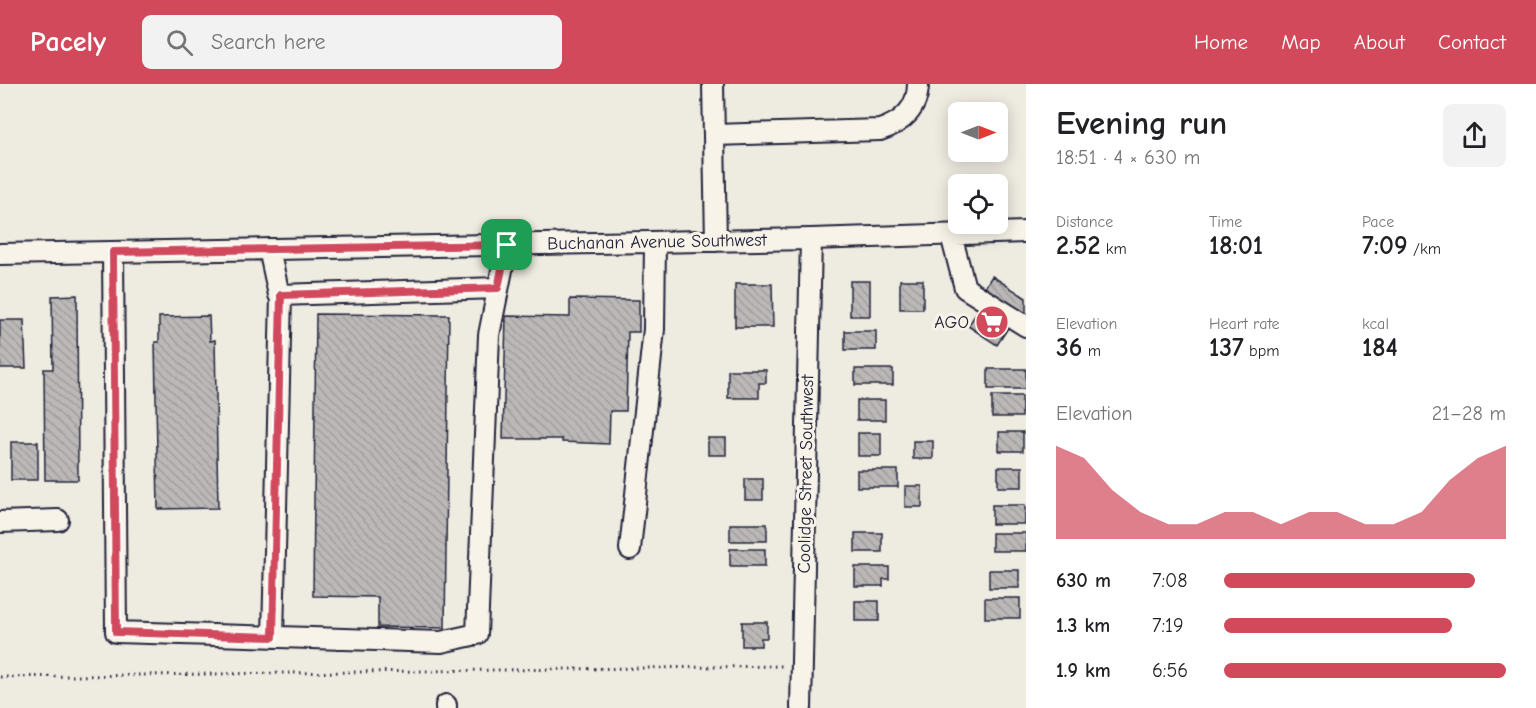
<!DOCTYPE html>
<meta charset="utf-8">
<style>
body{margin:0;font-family:"Comic Neue",sans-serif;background:#f2f2f2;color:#202124;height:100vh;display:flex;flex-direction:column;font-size:22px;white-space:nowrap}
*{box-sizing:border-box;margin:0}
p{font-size:20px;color:#757577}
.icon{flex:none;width:33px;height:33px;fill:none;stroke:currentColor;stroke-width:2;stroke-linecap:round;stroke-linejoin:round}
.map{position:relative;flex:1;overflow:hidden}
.details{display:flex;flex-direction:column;background:#fff;width:510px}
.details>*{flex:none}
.needle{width:39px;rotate:90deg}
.tools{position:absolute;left:948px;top:18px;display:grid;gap:12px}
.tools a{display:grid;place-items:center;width:60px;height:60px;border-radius:9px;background:#fff;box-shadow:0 3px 15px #0003;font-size:30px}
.pin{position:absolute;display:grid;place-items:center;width:51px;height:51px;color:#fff;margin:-26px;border-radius:12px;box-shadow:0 3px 9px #0006}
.round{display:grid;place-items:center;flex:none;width:63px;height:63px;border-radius:9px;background:#f2f2f2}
.overview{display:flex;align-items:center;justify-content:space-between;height:102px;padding:0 30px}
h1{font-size:33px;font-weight:700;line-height:45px}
.figures{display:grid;grid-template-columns:repeat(3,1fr);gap:9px;height:102px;padding:6px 30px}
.figures div{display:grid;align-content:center}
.figures b{font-size:26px;font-weight:700}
.figures small{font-size:16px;font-weight:400}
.figures p{font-size:16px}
.chart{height:168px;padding:12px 30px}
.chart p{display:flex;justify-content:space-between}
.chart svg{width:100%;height:108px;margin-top:6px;fill:#d1495b;opacity:.7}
ul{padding:0 30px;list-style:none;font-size:20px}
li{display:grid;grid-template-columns:96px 72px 1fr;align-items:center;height:45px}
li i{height:15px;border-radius:8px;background:#d1495b}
header{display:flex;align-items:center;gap:36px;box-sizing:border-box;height:84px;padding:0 30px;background:#d1495b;color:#fff}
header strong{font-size:28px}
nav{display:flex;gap:33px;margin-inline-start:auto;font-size:21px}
.search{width:420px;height:54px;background:#f2f2f2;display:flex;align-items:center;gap:15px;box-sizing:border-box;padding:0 21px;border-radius:9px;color:#757577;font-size:22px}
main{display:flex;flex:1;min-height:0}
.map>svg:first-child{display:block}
.building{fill:url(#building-back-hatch);stroke:#22223b;stroke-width:1.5}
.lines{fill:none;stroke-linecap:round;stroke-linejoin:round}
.minor-casing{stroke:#22223b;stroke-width:24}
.path{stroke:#22223b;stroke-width:3;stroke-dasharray:1.5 4.5;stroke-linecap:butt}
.minor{stroke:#f7f3e8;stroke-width:20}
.route-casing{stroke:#fff;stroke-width:12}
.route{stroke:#d1495b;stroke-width:8}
.labels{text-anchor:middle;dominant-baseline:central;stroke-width:6;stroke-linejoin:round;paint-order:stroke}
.street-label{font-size:18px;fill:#22223b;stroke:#f7f3e8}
.poi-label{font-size:18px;fill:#22223b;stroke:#f7f3e8;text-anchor:end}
</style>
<header>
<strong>Pacely</strong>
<div class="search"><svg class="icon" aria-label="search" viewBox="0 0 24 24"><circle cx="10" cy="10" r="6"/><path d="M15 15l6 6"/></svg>Search here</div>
<nav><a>Home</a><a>Map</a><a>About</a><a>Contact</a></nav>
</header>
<main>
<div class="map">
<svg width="1026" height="624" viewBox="0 0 1026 624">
<defs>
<pattern id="building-back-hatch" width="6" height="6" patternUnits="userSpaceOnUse" patternTransform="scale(1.5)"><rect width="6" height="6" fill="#bbb8b7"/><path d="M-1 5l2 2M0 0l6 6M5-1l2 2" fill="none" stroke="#a09e9e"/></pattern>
</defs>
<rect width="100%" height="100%" fill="#eeebe1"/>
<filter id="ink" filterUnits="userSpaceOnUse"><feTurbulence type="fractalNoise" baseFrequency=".0167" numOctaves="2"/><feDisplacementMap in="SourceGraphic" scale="12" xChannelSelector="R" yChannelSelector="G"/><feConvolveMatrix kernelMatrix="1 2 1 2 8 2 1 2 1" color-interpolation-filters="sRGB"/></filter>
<g filter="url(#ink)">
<path class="building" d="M 992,192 L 1026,214 L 1026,234 L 982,208 Z
M 900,196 L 923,196 L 923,225 L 900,225 Z
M 850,197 L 870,197 L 870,232 L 850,232 Z
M 735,200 L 772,200 L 773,243 L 735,243 Z
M 77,211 L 78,396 L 45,396 L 44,285 L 53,285 L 52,212 Z
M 570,215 L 639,216 L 639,248 L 628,248 L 626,327 L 610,327 L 609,360 L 562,358 L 562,355 L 503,355 L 506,232 L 570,233 Z
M 981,222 L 1010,241 L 997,261 L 968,242 Z
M 316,230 L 449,231 L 445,544 L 378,543 L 378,513 L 313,512 Z
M 209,232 L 210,257 L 215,256 L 218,424 L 158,425 L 155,258 L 159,258 L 159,233 Z
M 0,236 L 24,236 L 26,284 L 0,284 Z
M 845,247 L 876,247 L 876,266 L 845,266 Z
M 855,285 L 893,285 L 893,301 L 855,301 Z
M 988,285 L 1026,285 L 1026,305 L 988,305 Z
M 728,286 L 766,286 L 766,299 L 759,299 L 759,314 L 728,314 Z
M 992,312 L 1022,312 L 1022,333 L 992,333 Z
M 857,316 L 885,316 L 885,336 L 857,336 Z
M 999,348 L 1023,348 L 1023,367 L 999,367 Z
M 858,349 L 881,349 L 881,372 L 858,372 Z
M 708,354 L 726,354 L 726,371 L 708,371 Z
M 913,357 L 933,357 L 933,375 L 913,375 Z
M 11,358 L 38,358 L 38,396 L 11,396 Z
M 998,383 L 1022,383 L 1022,403 L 998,403 Z
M 857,386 L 898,386 L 898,403 L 857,403 Z
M 745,395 L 763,395 L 763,416 L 745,416 Z
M 905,402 L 922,402 L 922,423 L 905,423 Z
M 992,421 L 1025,421 L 1025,440 L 992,440 Z
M 730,440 L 767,440 L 767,457 L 730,457 Z
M 855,449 L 882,449 L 882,468 L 855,468 Z
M 992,449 L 1026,449 L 1026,467 L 992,467 Z
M 730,465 L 765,465 L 765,482 L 730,482 Z
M 855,483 L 889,483 L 889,495 L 883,495 L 883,502 L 855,502 Z
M 989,486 L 1019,486 L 1019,504 L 989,504 Z
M 985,514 L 1020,514 L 1020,534 L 985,534 Z
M 855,517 L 879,517 L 879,537 L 855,537 Z
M 742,538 L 767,538 L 767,554 L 761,554 L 761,562 L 742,562 Z"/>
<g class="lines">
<defs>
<path id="minor" d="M 713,0 L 716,157
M 714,51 L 880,46 C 902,39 918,25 918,0
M 951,151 L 965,204 L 1026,242
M 269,165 L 279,211 L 498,204
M 113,168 L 116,548 L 441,558 L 477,550 L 489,251 L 507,161
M 0,170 L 811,155 L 1026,148
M 0,438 L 58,436
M 630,465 L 654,245 L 655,158
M 273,553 L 281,211
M 446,624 L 446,621
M 801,624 L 811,155"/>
</defs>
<use href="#minor" class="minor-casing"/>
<path class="path" d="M 0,593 L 784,582"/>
<use href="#minor" class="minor"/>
</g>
</g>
<g class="lines" filter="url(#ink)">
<defs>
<path id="route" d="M 507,161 L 498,204 L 281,211 L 273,553 L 116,548 L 113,168 Z"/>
</defs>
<use href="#route" class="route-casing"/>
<use href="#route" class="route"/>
</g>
<defs>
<symbol id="supermarket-disc" viewBox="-11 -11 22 22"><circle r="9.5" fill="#d1495b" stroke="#f7f3e8"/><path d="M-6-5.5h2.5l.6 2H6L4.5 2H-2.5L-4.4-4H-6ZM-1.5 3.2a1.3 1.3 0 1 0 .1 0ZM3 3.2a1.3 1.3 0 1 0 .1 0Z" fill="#fff"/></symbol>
</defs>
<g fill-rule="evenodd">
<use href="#supermarket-disc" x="973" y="219" width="38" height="38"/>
</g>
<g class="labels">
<g class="street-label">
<text transform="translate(657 158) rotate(-1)">Buchanan Avenue Southwest</text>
<text transform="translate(806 390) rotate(-89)">Coolidge Street Southwest</text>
</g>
<g class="poi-label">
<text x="969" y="238">AGO</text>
</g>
</g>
</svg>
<div class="tools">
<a><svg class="needle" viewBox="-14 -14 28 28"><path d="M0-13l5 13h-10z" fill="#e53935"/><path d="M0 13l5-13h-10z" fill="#757577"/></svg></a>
<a><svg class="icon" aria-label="locate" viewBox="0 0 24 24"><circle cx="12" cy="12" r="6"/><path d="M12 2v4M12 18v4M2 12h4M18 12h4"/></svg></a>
</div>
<div class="pin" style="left:507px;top:161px;background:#1e9e55"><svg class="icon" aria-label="arrive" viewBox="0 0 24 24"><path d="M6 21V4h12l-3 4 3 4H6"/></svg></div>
</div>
<section class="details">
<div class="overview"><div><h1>Evening run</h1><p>18:51 · 4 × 630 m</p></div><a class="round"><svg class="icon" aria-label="share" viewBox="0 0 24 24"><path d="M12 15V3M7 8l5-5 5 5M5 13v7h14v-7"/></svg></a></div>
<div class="figures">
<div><p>Distance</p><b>2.52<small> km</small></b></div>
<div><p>Time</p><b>18:01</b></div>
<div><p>Pace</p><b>7:09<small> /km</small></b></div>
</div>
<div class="figures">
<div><p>Elevation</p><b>36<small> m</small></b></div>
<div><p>Heart rate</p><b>137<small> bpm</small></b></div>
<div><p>kcal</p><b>184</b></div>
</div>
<div class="chart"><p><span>Elevation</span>21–28 m</p>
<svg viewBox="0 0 160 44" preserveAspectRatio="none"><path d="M0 44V6L10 11L20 24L30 33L40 38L50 38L60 33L70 33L80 38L90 33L100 33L110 38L120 38L130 33L140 20L150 11L160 6V44z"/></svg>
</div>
<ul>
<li><b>630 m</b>7:08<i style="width:89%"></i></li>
<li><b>1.3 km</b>7:19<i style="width:81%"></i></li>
<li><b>1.9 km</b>6:56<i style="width:100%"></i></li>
</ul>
</section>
</main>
